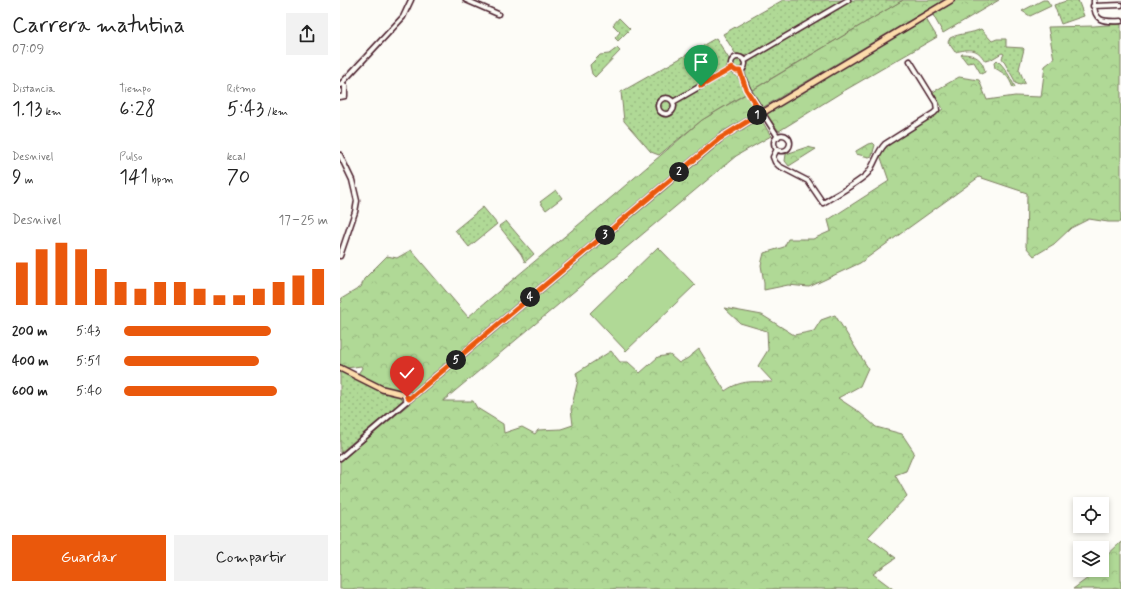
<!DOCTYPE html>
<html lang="es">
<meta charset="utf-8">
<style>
body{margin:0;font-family:Mynerve,sans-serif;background:#f2f2f2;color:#222;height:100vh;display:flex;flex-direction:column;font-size:15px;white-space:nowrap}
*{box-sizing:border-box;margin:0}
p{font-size:13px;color:#767676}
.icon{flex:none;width:22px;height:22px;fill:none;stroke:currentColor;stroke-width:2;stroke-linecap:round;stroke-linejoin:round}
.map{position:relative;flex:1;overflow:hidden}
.details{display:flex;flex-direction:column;background:#fff;width:340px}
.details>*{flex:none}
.buttons{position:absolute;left:733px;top:497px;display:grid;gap:8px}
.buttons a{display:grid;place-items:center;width:36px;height:36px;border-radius:0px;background:#fff;box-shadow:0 2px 6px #0003;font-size:20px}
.pin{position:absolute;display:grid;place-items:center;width:34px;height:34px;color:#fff;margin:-41px -17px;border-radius:50% 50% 50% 0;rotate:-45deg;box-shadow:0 0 4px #0007}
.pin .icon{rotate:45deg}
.km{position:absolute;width:20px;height:20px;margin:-10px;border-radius:50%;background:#222;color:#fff;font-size:11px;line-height:20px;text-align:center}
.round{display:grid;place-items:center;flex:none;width:42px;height:42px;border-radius:0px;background:#f2f2f2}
.summary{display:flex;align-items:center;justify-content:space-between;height:68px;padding:0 12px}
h1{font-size:22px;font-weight:600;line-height:30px}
.figures{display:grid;grid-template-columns:repeat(3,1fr);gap:6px;height:68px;padding:4px 12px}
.figures div{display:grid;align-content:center}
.figures b{font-size:20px;font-weight:600}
.figures small{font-size:11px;font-weight:400}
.figures p{font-size:11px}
.chart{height:112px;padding:8px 12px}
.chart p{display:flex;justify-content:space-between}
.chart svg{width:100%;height:72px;margin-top:4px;stroke:#ea580c;stroke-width:6}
.action{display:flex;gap:8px;margin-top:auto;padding:8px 12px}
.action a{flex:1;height:46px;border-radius:0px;background:#ea580c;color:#fff;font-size:16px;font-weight:600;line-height:46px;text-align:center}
.action a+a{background:#f2f2f2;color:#222}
ul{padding:0 12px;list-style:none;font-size:13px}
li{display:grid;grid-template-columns:64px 48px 1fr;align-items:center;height:30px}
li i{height:10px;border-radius:5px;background:#ea580c}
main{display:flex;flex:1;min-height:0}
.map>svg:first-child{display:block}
.forest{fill:url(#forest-crowns);stroke:#7d7c60}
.park{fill:url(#park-dots);stroke:#7d7c60}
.pitch{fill:#b0d996;stroke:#7d7c60}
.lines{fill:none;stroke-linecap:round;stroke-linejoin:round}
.minor-casing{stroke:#4a1f2b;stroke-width:7}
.major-casing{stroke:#4a1f2b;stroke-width:8}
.minor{stroke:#fdfcf7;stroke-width:4}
.major{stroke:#fcdcab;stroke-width:5}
.route-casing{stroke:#fff;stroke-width:8}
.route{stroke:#ea580c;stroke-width:5}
</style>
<main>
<section class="details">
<div class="summary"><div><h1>Carrera matutina</h1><p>07:09</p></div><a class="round"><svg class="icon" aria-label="share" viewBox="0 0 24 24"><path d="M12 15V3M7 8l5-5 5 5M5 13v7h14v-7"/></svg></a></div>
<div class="figures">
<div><p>Distancia</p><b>1.13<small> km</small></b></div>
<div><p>Tiempo</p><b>6:28</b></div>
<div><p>Ritmo</p><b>5:43<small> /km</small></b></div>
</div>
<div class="figures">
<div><p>Desnivel</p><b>9<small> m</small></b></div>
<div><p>Pulso</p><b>141<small> bpm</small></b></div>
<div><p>kcal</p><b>70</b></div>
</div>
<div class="chart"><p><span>Desnivel</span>17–25 m</p>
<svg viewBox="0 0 160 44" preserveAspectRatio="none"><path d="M5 44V18M15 44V10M25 44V6M35 44V10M45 44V22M55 44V30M65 44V34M75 44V30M85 44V30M95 44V34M105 44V38M115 44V38M125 44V34M135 44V30M145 44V26M155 44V22"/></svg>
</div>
<ul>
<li><b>200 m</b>5:43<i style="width:72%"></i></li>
<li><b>400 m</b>5:51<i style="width:66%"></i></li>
<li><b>600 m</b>5:40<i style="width:75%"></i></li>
</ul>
<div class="action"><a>Guardar</a><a>Compartir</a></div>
</section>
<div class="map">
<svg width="781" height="589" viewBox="0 0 781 589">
<defs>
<pattern id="forest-crowns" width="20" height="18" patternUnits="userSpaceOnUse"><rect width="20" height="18" fill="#b0d996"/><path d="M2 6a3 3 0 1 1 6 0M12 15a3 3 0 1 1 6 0" fill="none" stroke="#99ba81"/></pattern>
<pattern id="park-dots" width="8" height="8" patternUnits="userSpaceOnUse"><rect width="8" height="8" fill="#b0d996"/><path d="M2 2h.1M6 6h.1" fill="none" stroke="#99ba81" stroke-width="1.8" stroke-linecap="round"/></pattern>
</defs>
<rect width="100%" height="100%" fill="#fdfcf7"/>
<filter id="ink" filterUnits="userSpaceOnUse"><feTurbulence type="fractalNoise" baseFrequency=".025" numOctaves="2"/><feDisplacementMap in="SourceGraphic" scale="8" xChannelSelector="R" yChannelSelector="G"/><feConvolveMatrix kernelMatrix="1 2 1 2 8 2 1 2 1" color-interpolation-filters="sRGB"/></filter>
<g filter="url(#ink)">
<path class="forest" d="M 563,0 L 604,0 L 422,108 L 411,91 Z
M 617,0 L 659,0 L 603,33 L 593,15 Z
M 586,19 L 597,37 L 502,92 L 439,131 L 427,116 L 427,113 Z
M 781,24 L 781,222 L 768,222 L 749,219 L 731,228 L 714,244 L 694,256 L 686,247 L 687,193 L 639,177 L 520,263 L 469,287 L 448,285 L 424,290 L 424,283 L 421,265 L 424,253 L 444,247 L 448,239 L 473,239 L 491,231 L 488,220 L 549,181 L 540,155 L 547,146 L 603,109 L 593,92 L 619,77 L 639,80 L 647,100 L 675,96 L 701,97 L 705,66 L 714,59 L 708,27 L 754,26 Z
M 406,94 L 416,112 L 379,134 L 72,392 L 45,387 L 18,374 L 22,368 L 21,366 L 7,368 L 0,365 L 0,304 L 2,302 L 1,299 L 21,287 L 24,279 L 47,256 L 57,258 L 71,250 L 128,317 L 273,196 L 362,120 Z
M 419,118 L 424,124 L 431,136 L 396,156 L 103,401 L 133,401 L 137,408 L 163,424 L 164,433 L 182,427 L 195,434 L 198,430 L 221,429 L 233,425 L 231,409 L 238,380 L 236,373 L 271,351 L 280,362 L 288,362 L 300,373 L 318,357 L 330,355 L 339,363 L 348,358 L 359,349 L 385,391 C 402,379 414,382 433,382 L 418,366 L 428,350 L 427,331 L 400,323 L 384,308 L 422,315 L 454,335 L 474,331 L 481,320 L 495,315 L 528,368 L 520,386 L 498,398 L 519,412 L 536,427 L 562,434 L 574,452 L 566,471 L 555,475 L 567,496 L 528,537 L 556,558 L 533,574 L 553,589 L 0,589 L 0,462 L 383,140 Z
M 533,143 L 535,145 L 532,156 L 529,157 L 516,154 L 516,151 L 528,144 Z
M 467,147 L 476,149 L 449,166 L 445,161 L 446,154 Z
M 781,542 L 781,589 L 733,589 L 748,578 L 754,570 L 762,570 L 762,560 Z"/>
<path class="park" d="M 443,0 L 563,0 L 412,90 C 406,80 402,69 411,60 L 408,55 L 406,56 L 395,53 L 383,34 Z
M 729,0 L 738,0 L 744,16 L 721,24 L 714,5 Z
M 279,18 L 290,29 L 278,41 L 275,38 L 280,32 L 273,25 Z
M 641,29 L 652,41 L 657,39 L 666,39 L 666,47 L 683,48 L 684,49 L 679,69 L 685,83 L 680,85 L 675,83 L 675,81 L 662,58 L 664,54 L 662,53 L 650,60 L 645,61 C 637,47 629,49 615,52 L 608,42 L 610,38 C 620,33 631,34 641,29 Z
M 376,38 L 389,59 L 386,69 L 389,73 C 400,73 401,86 405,94 L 362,120 L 319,155 L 311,152 L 284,121 L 281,92 Z
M 277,48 L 280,51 L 255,77 L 252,74 L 250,65 L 260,55 L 269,54 Z
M 622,54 C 635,54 643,59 645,72 L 641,74 L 634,62 L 627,63 L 621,55 Z
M391 64a7 7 0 1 1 14 0a7 7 0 1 1-14 0Z
M 657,60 C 665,67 670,77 675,87 L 673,88 C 668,75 666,75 655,68 L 654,63 Z
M 143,207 L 157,224 L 129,247 L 115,230 Z
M 166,221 L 194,254 L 185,262 L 181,254 L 159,226 Z
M 0,371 L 41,391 L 59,395 L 63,400 L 0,453 Z"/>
<path class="pitch" d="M 703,0 L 707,0 L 711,6 L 690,16 L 682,11 Z
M 216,190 L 222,198 L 206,210 L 200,202 Z
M 318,247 L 355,285 L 286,351 L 250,313 Z"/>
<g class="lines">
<defs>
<path id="minor" d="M 126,0 L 158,14
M 754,0 C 753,22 763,22 781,21
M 753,6 L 781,5
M391 64a7 7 0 1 1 14 0a7 7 0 1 1-14 0Z
M 404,61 L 508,0
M 400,71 L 409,92 L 438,137
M 0,85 L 63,17 L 71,0
M 0,97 L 5,96 L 5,86 L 3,84
M318 106a8 8 0 1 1 16 0a8 8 0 1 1-16 0Z
M 333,102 L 392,68
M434 143a8 8 0 1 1 16 0a8 8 0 1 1-16 0Z
M 437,149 L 433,157 L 435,162 L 439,166 L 468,181 L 483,203 C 494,196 520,182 528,173 C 535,164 537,152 545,144 L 594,113 L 597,110 L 596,103 L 570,61
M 0,155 L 12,180 L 17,201 L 15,212 L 0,256
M 0,458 L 69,399"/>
<path id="major" d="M 0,368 L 42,389 L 63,394 L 69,399 L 382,137 L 611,0"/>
</defs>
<use href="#minor" class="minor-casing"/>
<use href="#major" class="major-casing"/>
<use href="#minor" class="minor"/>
<use href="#major" class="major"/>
</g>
</g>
<g class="lines" filter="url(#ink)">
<defs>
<path id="route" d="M 67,397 L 69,399 L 379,139 L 421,113 L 406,89 L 400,71 L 396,71 L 392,68 L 361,86"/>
</defs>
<use href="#route" class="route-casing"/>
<use href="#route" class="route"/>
</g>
</svg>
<div class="buttons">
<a><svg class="icon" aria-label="locate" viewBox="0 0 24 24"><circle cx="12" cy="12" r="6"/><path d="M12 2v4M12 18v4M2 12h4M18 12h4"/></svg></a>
<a><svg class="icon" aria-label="layers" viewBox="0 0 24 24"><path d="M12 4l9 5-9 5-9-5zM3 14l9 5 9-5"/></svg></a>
</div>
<div class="pin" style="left:361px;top:86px;background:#1e9e55"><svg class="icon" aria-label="arrive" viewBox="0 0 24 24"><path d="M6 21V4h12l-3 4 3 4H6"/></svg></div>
<div class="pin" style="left:67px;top:397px;background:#d93025"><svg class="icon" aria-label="check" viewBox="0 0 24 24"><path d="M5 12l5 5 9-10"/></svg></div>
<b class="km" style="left:417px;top:115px">1</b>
<b class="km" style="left:339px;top:172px">2</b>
<b class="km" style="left:265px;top:235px">3</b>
<b class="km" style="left:190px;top:297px">4</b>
<b class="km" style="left:116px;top:360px">5</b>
</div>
</main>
